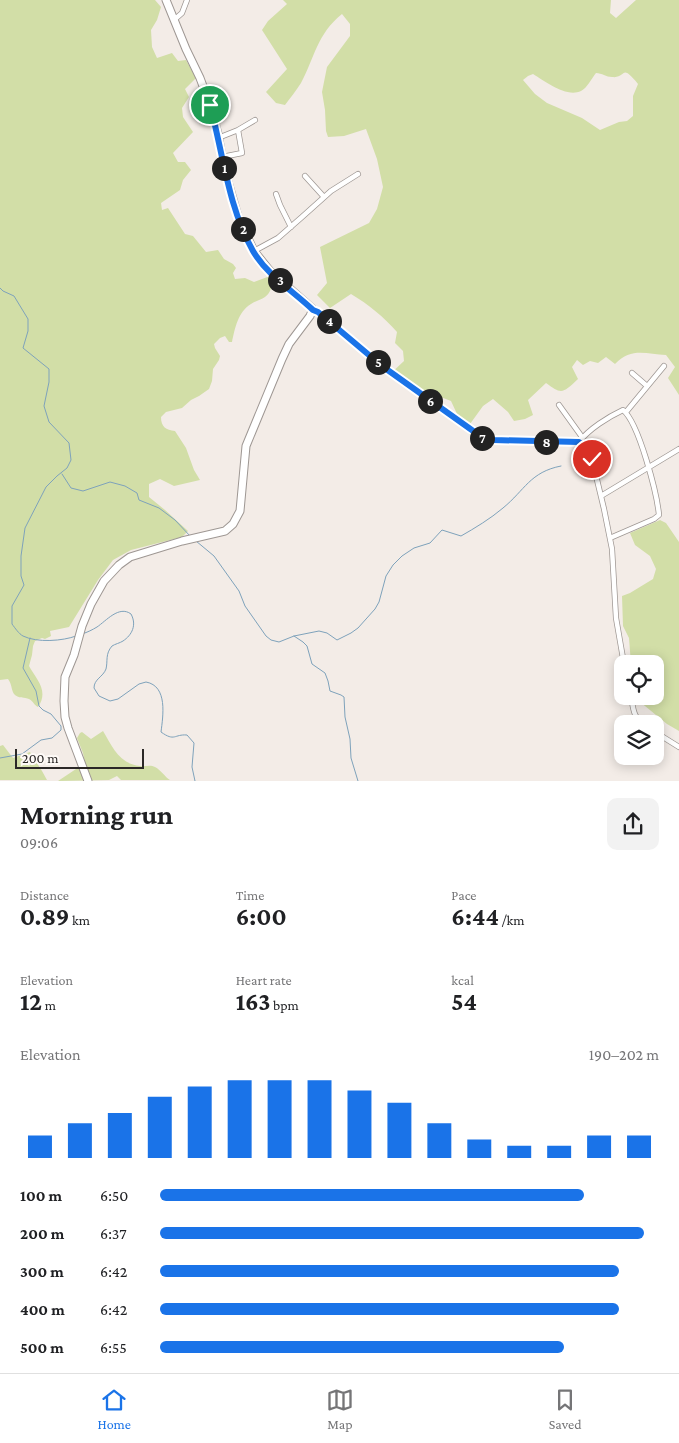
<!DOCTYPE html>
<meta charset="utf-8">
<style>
body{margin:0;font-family:"Crimson Pro",serif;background:#f2f2f2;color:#202124;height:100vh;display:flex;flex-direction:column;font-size:19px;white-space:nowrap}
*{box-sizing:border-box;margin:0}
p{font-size:16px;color:#757577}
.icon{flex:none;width:28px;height:28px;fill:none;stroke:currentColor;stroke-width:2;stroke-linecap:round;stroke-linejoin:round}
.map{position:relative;height:781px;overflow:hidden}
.sheet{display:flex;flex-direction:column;background:#fff;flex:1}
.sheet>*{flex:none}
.fabs{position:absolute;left:614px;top:655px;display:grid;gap:10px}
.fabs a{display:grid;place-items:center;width:50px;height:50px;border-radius:10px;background:#fff;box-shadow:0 2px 12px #0003;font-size:25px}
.scale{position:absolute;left:15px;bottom:12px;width:129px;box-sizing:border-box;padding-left:5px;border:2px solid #2b2827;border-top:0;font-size:14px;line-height:18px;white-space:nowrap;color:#2b2827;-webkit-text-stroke:4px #fefaf7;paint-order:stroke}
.pin{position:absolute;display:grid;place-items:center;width:42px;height:42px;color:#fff;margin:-21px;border:2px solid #fff;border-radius:50%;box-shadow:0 1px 5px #0007}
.km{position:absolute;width:25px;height:25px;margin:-12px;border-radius:50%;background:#222;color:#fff;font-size:14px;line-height:25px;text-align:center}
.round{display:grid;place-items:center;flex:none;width:52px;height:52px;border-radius:10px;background:#f2f2f2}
.overview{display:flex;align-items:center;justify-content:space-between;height:85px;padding:0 20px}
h1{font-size:28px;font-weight:700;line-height:38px}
.metrics{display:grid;grid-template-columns:repeat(3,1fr);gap:8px;height:85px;padding:5px 20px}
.metrics div{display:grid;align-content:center}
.metrics b{font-size:25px;font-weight:700}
.metrics small{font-size:14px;font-weight:400}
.metrics p{font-size:14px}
.chart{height:140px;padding:10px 20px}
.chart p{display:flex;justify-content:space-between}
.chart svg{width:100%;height:90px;margin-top:5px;stroke:#1a73e8;stroke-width:6}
ul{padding:0 20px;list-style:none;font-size:16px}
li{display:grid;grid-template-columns:80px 60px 1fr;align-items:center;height:38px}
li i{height:12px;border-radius:6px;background:#1a73e8}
.dock{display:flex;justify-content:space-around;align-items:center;height:70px;border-top:1px solid #e0e0e0;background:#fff;font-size:14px;color:#757577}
.dock a{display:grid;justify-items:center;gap:2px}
.dock .current{color:#1a73e8}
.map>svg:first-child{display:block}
.green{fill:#d2dea7;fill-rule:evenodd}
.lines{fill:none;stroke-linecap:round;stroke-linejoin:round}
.stream{stroke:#7ea2bb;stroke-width:1}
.street-casing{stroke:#9e9793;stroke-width:6}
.secondary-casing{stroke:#9e9793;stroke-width:9}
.street{stroke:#fff;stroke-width:4.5}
.secondary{stroke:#fff;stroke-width:7}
.route-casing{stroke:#fff;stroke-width:10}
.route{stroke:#1a73e8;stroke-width:6}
</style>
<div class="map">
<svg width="679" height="781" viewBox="0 0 679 781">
<rect width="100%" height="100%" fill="#f3ece7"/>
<path class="green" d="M 0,0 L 155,0 L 161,7 L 157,20 L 151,30 L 152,47 L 157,58 L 172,53 L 178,61 L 186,60 L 196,78 L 185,89 L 189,97 L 182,108 L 183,117 L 193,132 L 173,153 L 178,162 L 185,162 L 191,170 L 183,180 L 180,190 L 161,203 L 162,210 L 168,208 L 185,234 L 193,236 L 206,252 L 218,250 L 224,259 L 233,264 L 236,268 L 233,273 L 235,279 L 245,278 L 254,282 L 270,276 L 275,280 C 271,286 271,293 265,297 C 261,300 255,301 251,304 C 238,312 235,328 232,342 L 229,342 L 225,336 L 220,338 L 214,344 L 215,348 L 220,356 L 219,360 L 213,369 L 212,381 L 209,389 L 199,396 L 191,400 L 182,408 L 166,412 L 161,417 C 161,427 166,430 175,431 L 186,448 L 194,470 L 200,480 L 174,486 L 160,479 L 149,484 L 149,497 L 165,510 L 188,531 L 182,537 L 131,550 L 113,560 L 98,580 L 69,627 L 50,631 L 51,636 L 45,639 L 42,638 L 35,641 L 33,646 L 32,655 L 29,666 C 37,680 49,691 38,707 C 34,705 34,702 29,699 C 25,697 18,699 14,694 C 11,689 12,684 8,679 L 0,680 Z
M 283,0 L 611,0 L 610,13 L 616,18 L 636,0 L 679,0 L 679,395 L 668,378 L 675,367 L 666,355 C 646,354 631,347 615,364 L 606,357 L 598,363 L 590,361 L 583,365 L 577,360 L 572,367 L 578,379 C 563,393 562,395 546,383 L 528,400 L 533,415 L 525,419 L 514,421 L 508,412 L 493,399 L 483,406 L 470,424 L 478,431 L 471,436 L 464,429 L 451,401 L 420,389 L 415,394 L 389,375 L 404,361 L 403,351 L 395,343 L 397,332 C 384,317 368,304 351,294 L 330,308 L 317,295 L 327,283 L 320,247 L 369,223 L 377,209 L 383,187 L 377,159 L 366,129 L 344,136 L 328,137 L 326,131 L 325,110 L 322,92 L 327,67 L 350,36 L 350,24 L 342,14 C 317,34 315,57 301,83 C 296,91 290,98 285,105 L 276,103 L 266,92 L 287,69 L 262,30 L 268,21 L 287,4 ZM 596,73 C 602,73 606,77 612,77 C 627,79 620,62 638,84 L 633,96 L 633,116 L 627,121 L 619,122 L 600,130 L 582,118 L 547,103 L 535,94 L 523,80 L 528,76 L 533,74 C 545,81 566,98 581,91 C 587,88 592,78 596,73 Z
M 660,520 L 666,523 L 679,542 L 679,731 L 667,724 L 634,697 L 655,696 L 655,664 L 631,664 L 629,638 L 623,626 L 622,596 L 630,593 L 653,579 L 656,569 L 650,556 L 635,545 L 630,533 Z
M 103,731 C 112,746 119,764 140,766 C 145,767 150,764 155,767 C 161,770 165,777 170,780 L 121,780 L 117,776 L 109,780 L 58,781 L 85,763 L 83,753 L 77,738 L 80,733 L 82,732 L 91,739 Z
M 3,745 L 13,758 L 30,752 L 42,771 L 47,780 L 0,780 L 0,746 Z"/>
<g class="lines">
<path class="stream" d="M 0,288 L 3,291 L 14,296 L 28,319 L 28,331 L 23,348 L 49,369 L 49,382 L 44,406 L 49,422 L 69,443 L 71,460 L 67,468 L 57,476 L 46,487 L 25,528 L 21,556 L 21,576 L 24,585 L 12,606 L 12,624 C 15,628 19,634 23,636 C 37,643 63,641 76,636
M 62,474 L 71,488 L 83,491 L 110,482 L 125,486 L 137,493 L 139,500 L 159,508 L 175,520 L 191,537
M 196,541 L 214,556 L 239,591 L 245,606 L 266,636 L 271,640 L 279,642 L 294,636 L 319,631 L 327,633 L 337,640 L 351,633 L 358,628 L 375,609 L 379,602 L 386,576 L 393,565 L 402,556 L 414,548 L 430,543 L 442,530 L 461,536 C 475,528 490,519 503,508 C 525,490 530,472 561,466
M 82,634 C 88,632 92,630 97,627 C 106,621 119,605 131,614 C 137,625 132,635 123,641 C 120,643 115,644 112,646 C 105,654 108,661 106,669 C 103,677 94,679 94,688 L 99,696 L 110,701 L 118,699 L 139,684 L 146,682 C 168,686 163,716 161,732 C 175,742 174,734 187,735 L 194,743 L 192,767 L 195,781
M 294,636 L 303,642 L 307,646 L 312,664 L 325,673 L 328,681 L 330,691 L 341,695 L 344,697 L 345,717 L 350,739 L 351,758 L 358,781
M 0,758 L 22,754 L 41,740 L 52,738 L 61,730 L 61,726 L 51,714 L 43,710 L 39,706 L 36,691 L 23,668 L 30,638"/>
<defs>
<path id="street" d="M 174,20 L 182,13 L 187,0
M 238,130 L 255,120
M 218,138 L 238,130 L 242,153 L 222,157
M 305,176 L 324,197
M 276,194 L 280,205 L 291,227
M 254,251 L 278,238 L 302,217 L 331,191 L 358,174
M 313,309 L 318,312 L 382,366 L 441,409 L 486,439 L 579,442 L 585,447 L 592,459 L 604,509 L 612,549 L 616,618 L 624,664
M 632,373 L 647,386
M 559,405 L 582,437
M 626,412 L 664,366
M 579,442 C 589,429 608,417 623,410 C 639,423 657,494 659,515 L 654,519 L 610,538
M 601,496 L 679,449
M 631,696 C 633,707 633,717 643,724
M 655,732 L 679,747"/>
<path id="secondary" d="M 88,781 L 68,728 L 65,717 L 64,701 L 65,677 L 74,655 L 82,626 L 91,604 L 104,581 L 119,565 L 130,557 L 182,541 L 225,531 L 233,524 L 240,511 L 246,446 L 282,359 L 289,344 L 310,316 L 313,309 L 270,271 L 254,251 L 239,220 L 224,168 L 218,134 L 210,105 L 200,78 L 186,49 L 166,0"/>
</defs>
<use href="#street" class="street-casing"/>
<use href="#secondary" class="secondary-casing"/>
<use href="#street" class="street"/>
<use href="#secondary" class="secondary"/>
</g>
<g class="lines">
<defs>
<path id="route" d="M 210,105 C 223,153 228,207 253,251 C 267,275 293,291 313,310 L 318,312 L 382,366 L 483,438 L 493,440 L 579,442 L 585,447 L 592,459"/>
</defs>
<use href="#route" class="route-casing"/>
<use href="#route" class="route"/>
</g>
</svg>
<div class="fabs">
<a><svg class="icon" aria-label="locate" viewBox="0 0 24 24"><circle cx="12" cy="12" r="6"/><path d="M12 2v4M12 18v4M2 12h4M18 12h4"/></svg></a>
<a><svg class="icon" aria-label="layers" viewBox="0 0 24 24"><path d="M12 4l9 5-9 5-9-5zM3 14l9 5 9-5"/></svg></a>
</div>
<div class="scale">200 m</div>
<div class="pin" style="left:210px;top:105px;background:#1e9e55"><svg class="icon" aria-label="arrive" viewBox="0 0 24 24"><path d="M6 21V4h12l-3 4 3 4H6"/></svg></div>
<div class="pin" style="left:592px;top:459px;background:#d93025"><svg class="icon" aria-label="check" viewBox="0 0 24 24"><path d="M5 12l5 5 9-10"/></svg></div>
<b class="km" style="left:224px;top:168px">1</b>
<b class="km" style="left:243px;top:229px">2</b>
<b class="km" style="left:280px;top:280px">3</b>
<b class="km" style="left:329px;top:321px">4</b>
<b class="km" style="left:378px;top:362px">5</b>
<b class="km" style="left:430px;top:401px">6</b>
<b class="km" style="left:482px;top:438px">7</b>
<b class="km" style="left:546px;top:442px">8</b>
</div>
<section class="sheet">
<div class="overview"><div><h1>Morning run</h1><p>09:06</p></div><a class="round"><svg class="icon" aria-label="share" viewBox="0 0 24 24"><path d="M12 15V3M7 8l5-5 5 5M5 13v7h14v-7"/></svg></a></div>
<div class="metrics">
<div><p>Distance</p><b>0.89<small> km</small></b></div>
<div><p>Time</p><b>6:00</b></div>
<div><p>Pace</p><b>6:44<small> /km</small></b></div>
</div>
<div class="metrics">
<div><p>Elevation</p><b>12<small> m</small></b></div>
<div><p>Heart rate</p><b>163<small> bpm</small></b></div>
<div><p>kcal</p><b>54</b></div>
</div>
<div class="chart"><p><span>Elevation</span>190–202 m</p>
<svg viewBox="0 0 160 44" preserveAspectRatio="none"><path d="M5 44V33M15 44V27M25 44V22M35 44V14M45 44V9M55 44V6M65 44V6M75 44V6M85 44V11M95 44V17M105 44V27M115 44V35M125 44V38M135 44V38M145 44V33M155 44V33"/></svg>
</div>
<ul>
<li><b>100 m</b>6:50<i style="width:85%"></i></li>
<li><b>200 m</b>6:37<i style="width:97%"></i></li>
<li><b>300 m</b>6:42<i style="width:92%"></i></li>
<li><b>400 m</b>6:42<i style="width:92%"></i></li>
<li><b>500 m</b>6:55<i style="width:81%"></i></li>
</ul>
</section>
<nav class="dock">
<a class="current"><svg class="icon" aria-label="home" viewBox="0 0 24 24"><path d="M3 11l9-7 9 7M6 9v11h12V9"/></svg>Home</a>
<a><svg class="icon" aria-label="map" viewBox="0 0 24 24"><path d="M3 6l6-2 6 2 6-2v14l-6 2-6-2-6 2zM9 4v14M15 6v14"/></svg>Map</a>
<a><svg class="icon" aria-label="saved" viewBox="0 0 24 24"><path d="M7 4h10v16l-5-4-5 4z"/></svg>Saved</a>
</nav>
